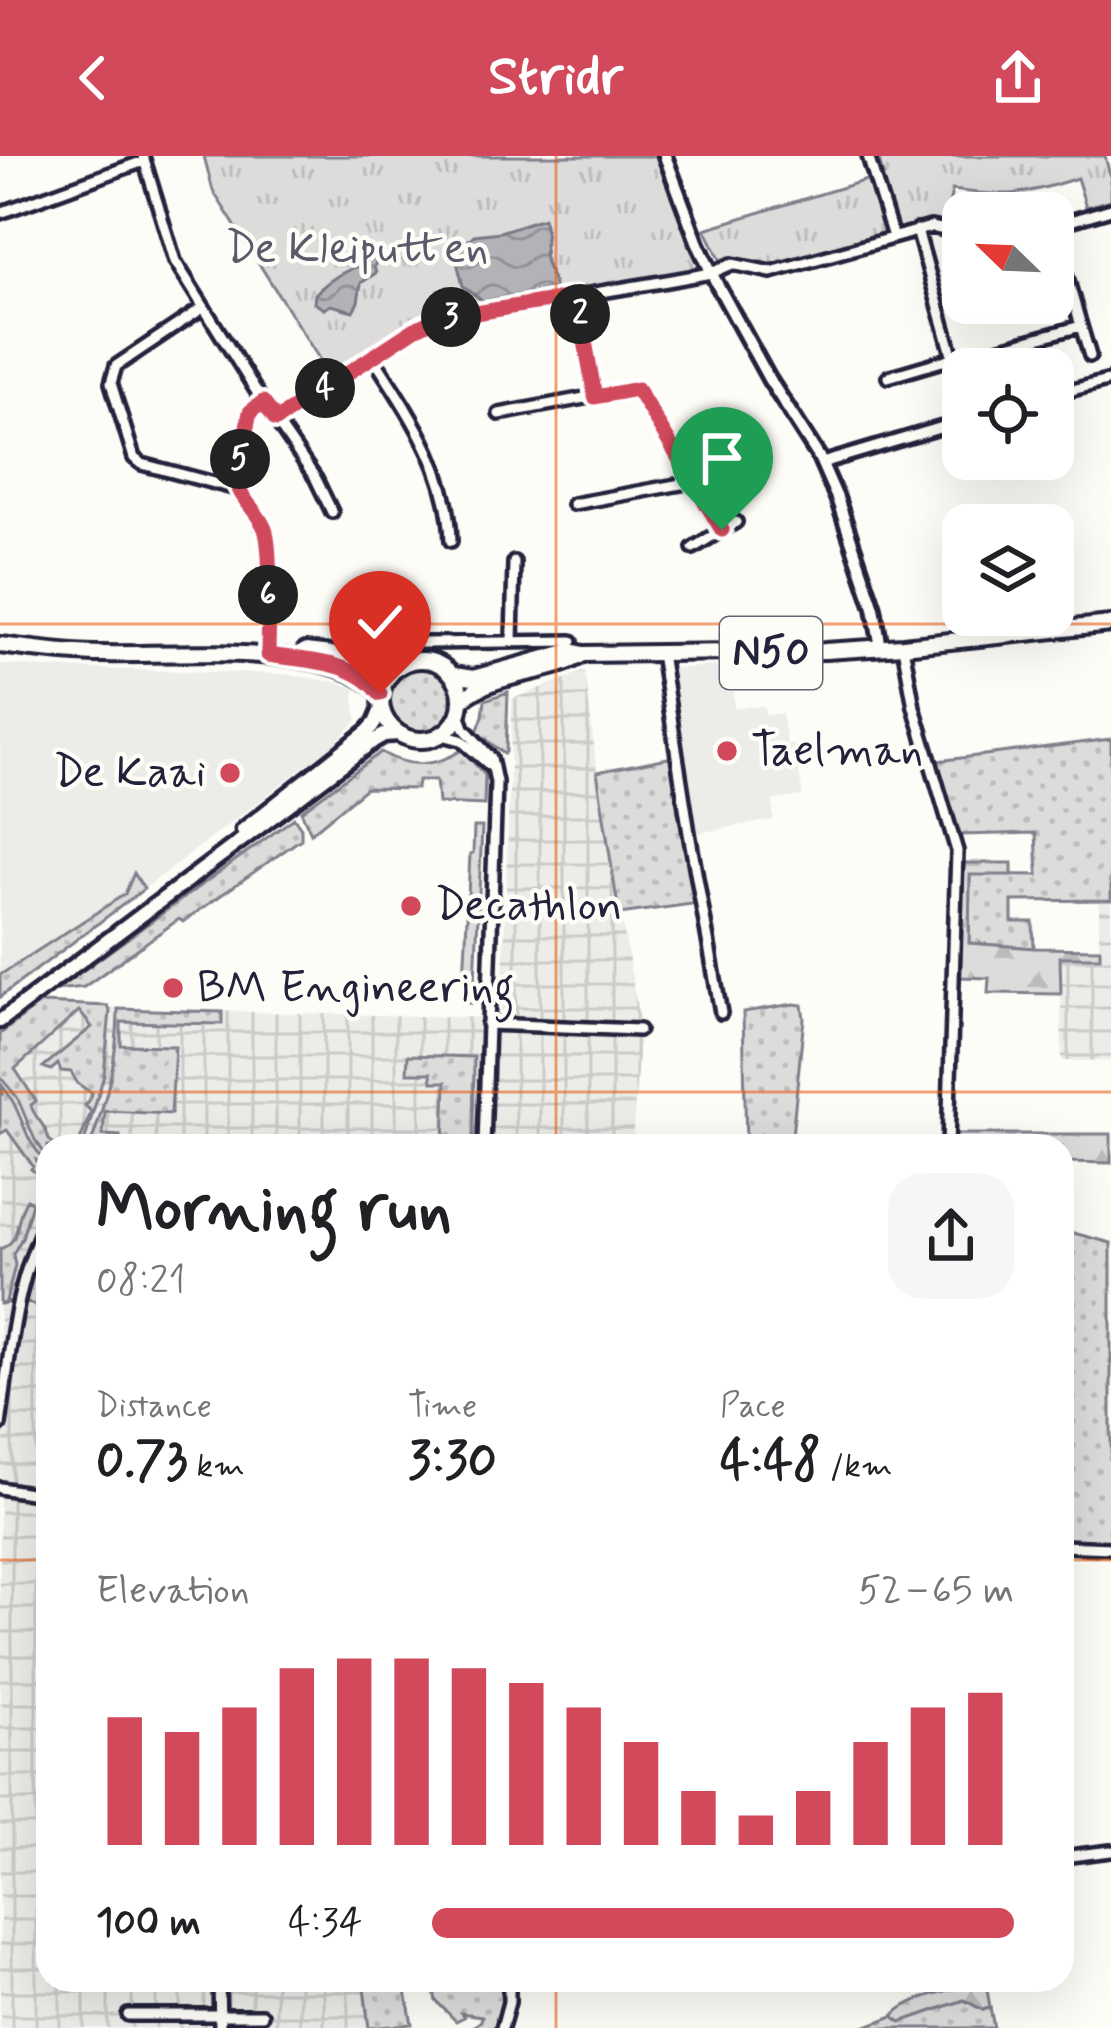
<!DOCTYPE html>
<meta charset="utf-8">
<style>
body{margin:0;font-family:Mynerve,sans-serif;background:#f6f6f6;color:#202124;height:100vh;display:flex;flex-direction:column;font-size:45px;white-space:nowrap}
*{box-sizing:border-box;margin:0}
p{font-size:39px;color:#757577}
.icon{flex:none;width:66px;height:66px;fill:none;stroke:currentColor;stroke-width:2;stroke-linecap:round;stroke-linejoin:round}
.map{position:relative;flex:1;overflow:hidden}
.panel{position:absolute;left:36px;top:978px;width:1038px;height:858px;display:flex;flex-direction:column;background:#fff;border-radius:36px;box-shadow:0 12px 48px #0002}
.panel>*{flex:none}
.needle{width:78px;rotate:293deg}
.buttons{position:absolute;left:942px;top:36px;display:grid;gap:24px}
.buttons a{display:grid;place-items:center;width:132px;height:132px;border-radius:24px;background:#fff;box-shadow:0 12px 48px #0002;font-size:60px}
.pin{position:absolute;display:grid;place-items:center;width:102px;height:102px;color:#fff;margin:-123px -51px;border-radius:50% 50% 50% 0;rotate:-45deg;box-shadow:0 0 12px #0007}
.pin .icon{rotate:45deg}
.km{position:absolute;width:60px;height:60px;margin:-30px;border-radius:50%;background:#222;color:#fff;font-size:33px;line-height:60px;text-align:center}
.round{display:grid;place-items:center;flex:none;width:126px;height:126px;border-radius:36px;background:#f6f6f6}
.head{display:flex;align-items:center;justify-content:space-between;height:204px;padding:0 60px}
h1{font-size:66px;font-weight:700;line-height:90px}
.metrics{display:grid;grid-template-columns:repeat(3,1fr);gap:18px;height:204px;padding:12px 60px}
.metrics div{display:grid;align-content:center}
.metrics b{font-size:51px;font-weight:700}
.metrics small{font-size:33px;font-weight:400}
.metrics p{font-size:33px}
.chart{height:336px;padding:24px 60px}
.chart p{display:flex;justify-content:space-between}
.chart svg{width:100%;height:216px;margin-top:12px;stroke:#d1495b;stroke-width:6}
ul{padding:0 60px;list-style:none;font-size:39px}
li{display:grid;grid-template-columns:192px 144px 1fr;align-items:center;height:90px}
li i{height:30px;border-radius:15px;background:#d1495b}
header{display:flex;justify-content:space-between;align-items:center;height:156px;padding:0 60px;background:#d1495b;color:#fff;font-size:54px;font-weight:700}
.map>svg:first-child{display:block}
.built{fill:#ecece9}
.industrial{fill:url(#industrial-grid)}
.grass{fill:url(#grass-dots);stroke:#807f8b;stroke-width:3}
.forest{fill:url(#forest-firs);stroke:#807f8b;stroke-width:3}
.park{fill:url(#park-tufts);stroke:#807f8b;stroke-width:3}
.garden{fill:#dddcdb;stroke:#807f8b;stroke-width:3}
.water{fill:url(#water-waves);stroke:#787885;stroke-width:3}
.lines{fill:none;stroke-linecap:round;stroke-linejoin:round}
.minor-casing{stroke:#22223b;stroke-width:18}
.tertiary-casing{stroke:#22223b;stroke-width:20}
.secondary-casing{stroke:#22223b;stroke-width:21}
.primary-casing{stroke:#22223b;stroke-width:22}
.minor{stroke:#fdfcf7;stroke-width:9}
.tertiary{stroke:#fdfcf7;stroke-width:10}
.secondary{stroke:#fdfcf7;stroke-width:12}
.primary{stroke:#fdfcf7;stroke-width:14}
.route-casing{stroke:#fff;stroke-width:24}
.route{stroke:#d1495b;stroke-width:15}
.grid{fill:none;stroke:#e8590c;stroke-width:3;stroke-opacity:0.55}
.poi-dot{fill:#d1495b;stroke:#fdfcf7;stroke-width:4.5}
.labels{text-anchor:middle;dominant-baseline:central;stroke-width:9;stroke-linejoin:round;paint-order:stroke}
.shield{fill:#fdfcf7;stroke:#646373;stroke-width:3}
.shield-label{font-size:42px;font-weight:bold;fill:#22223b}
.park-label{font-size:45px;fill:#5a5a6b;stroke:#fdfcf7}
.poi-label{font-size:45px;fill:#22223b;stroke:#fdfcf7;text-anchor:start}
</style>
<header><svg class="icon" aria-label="back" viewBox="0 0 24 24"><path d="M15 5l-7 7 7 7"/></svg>Stridr<svg class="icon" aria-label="share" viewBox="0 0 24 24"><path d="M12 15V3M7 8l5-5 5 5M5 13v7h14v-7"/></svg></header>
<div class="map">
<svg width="1111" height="1872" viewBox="0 0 1111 1872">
<defs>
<pattern id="industrial-grid" width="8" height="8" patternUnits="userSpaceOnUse" patternTransform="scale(3)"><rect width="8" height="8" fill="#ecece9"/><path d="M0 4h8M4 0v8" fill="none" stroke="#cacac9"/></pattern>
<pattern id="grass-dots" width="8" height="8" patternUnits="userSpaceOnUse" patternTransform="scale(3)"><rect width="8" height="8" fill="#dddcdb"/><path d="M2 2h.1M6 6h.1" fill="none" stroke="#bdbcbd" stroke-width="1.8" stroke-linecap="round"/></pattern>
<pattern id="forest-firs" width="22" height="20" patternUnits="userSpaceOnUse" patternTransform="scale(3)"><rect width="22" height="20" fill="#dddcdb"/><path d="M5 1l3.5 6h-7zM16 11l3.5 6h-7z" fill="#bdbcbd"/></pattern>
<pattern id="park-tufts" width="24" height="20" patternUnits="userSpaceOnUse" patternTransform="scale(3)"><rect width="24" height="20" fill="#dddcdb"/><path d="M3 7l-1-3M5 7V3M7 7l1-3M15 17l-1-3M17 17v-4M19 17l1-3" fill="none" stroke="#bdbcbd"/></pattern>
<pattern id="water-waves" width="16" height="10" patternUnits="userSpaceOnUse" patternTransform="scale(3)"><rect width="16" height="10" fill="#b2b2b7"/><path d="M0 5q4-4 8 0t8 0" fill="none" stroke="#909096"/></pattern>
</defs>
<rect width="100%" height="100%" fill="#fdfcf7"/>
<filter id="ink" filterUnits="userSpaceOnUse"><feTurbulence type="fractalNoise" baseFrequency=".00833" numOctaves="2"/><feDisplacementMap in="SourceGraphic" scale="24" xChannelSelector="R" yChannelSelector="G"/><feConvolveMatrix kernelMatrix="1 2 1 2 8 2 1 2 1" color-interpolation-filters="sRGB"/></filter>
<g filter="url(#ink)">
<path class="built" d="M 0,508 L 48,512 L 284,518 L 335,526 L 356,532 L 354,541 L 357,564 L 334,588 L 144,733 L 135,719 L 125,738 L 0,819 Z
M 732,509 L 734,552 L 764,550 L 766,559 L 782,557 L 787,589 L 794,588 L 803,640 L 773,644 L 773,664 L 691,678 L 668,513 Z"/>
<path class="industrial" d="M 585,515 L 597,616 L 640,870 L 633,976 L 639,990 L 48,990 L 48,1824 L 363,1824 L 369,1872 L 0,1872 L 0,888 L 51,851 L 502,862 L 512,543 Z
M 1099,744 L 1111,744 L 1111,905 L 1062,905 L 1060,801 L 1099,801 Z"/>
<path class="grass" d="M387 544a33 33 0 1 1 66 0a33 33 0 1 1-66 0Z
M 508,536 L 506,596 L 504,598 L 477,576 L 483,560 L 485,544 Z
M 1111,583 L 1111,744 L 1012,745 L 1012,766 L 1033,766 L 1034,792 L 969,787 L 970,718 L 1038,719 L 1036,677 L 959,679 L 937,605 Z
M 462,594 L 485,619 L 484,649 L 438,647 L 436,624 L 418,624 L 417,633 L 366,632 L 311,677 L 301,655 L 381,596 C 409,613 435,611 462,594 Z
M 673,601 L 699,747 L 619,758 L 597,616 Z
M 294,662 L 301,672 L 301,683 L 183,766 L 179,763 L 84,831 L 56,834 Z
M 134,717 L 144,733 L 0,841 L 0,819 L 125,738 Z
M 41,847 L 108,850 L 110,855 L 104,919 L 83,990 L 78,990 L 91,956 L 85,949 L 88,947 L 92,937 L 78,928 L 71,916 L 61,915 L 58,908 L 51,914 L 43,911 L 92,871 L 79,855 L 15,913 L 36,945 L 31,949 C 34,963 45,965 49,984 L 57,990 L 48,990 L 48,1002 L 35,984 L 17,941 L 0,921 L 0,878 Z
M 794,848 L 802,849 L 804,862 L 791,990 L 746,990 L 743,856 Z
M 118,853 L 222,856 L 222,868 L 121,866 L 121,889 L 175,890 L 171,958 L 105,955 L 103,979 L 120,980 L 120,990 L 90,990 C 106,945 118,901 118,853 Z
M 408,899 L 474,901 L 473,990 L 444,990 L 446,926 L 432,926 L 431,917 L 407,917 Z
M 0,927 C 15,944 19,960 28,980 C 33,992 44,1002 48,1013 L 37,1005 L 46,1025 L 31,1013 L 33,1010 L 7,974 L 0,978 L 0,938 L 3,938 Z
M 27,1043 L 32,1047 L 22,1082 L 13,1098 L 15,1109 L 6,1145 L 14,1146 L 0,1148 L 0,1093 C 23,1085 13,1063 27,1043 Z
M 48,1072 L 48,1152 L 23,1146 L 26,1128 Z
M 1062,1074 L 1111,1087 L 1111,1388 L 1062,1386 L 1062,1146 L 1072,1126 L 1062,1120 Z
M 363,1824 L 506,1824 L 506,1844 L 499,1872 L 472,1872 L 481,1865 L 482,1860 L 461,1857 L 464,1861 L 456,1865 L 436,1845 L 433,1830 L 406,1835 L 412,1868 L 369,1872 Z
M 964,1844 L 983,1854 L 990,1851 L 994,1872 L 861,1872 L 893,1860 L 901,1865 Z"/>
<path class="forest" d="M 960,707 L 1012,707 L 1012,719 L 970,719 L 969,787 L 1034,792 L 1100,793 L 1100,801 L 1060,801 L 1061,838 L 988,837 L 989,822 L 959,821 Z
M 954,978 L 1111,978 L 1111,1007 L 1062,1006 L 1062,990 L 963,990 L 963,987 L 954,982 Z
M 977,1829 L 987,1834 L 990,1851 L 983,1854 L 964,1844 L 901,1866 L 893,1860 C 907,1842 954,1832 977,1829 Z"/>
<path class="park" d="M 204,0 L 658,0 L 701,114 L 550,137 L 430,160 L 404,171 L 330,220 L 213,35 Z
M 878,0 L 1105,0 L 1111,23 L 1111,44 L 1086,51 L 1077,22 C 1025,39 1007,42 952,34 L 945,71 L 929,67 L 765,111 L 732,102 L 721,105 L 705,73 L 883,19 Z"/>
<path class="garden" d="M 474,671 L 482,671 L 474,847 L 463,847 L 470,698 L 473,697 Z"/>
<path class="water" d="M 543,62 C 549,77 542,88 545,103 C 547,114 553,119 554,132 L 482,145 L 463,130 L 455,98 L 474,79 L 500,76 Z
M 379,99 L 374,111 L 376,117 L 361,127 L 358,146 L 353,155 L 331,149 L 324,153 L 314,147 L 315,138 C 336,116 354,113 379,99 Z"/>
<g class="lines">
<defs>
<path id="minor" d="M 143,0 L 175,105 L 263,246 L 316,323 L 332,356
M 868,0 L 893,81
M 0,57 L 144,5
M 1053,70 L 1111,53
M 917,74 L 954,205 L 1081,170 L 1053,73
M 204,151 L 116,210 L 111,227 L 134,302 L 142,308 L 237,333
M 1081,170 L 1090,200
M 373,201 C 410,259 449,314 451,385
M 888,221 L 949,203 L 954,205
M 1053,239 L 1111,224
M 263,246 L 250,256 L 236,324 C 239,345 262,359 267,384 L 268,499
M 499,258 L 595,240 L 577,140
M 276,264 L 415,173 L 434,164 L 667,125 L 711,117 L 732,108 L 771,116 L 931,71 L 963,78
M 822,307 L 963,265
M 692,326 L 722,374 L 736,366
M 573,348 L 692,326 L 637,233 L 595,240
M 693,392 L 722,374
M 512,485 L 514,406
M 903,490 L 914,551 L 957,695 L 948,990
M 661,497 L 689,677 L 721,857
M 335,506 L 347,488 L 572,485
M 459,557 L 464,572 L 491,602 L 496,626 L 484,990
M 442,579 L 461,584 L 493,612
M 487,868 L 639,874
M 0,1269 C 10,1199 14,1126 48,1062
M 0,1332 L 48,1340
M 1062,1390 L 1111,1392
M 1062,1701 L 1111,1695
M 219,1824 L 220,1872
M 128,1859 L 262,1859
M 502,1872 L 509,1846 L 509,1824"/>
<path id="tertiary" d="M 665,0 L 698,88 L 717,128 L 769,223 L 819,301 L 837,342 L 874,452 L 881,492"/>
<path id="secondary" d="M 243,674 L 368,575 L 375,567 L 381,553
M 0,865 L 375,584 L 384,579 L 399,578"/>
<path id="primary" d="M 0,489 C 34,493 68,498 102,498 C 167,500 340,484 380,538
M 305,495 L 331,498 L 377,517 L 392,515
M381 544a40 40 0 1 1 80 0a40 40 0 1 1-80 0Z
M 454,519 L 473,522 L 571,495 L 583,498 L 825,495 L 903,490 L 1111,468
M 462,544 C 497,514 549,520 583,498"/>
</defs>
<use href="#minor" class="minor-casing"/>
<use href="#tertiary" class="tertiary-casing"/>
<use href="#secondary" class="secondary-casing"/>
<use href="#primary" class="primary-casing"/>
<use href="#minor" class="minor"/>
<use href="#tertiary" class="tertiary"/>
<use href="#secondary" class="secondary"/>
<use href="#primary" class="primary"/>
</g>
</g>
<g class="lines" filter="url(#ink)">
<defs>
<path id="route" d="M 380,538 C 355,504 306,505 268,499 C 268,471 273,396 265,373 C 258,355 239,342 236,324 L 250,256 L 263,246 L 276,264 L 415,173 L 434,164 L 577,140 L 595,241 L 637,233 L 722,374"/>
</defs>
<use href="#route" class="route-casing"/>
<use href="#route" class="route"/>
</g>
<path class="grid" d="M 556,0 L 556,990M 0,468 L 1111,468M 0,936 L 1111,936M 0,1404 L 48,1404M 1062,1404 L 1111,1404M 556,1824 L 556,1872"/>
<g class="poi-dot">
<circle cx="727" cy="595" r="12"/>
<circle cx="230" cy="617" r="12"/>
<circle cx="411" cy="750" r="12"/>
<circle cx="173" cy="832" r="12"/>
</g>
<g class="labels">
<rect class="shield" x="720" y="461" width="102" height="72" rx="9"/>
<g class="shield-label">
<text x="771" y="497">N50</text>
</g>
<g class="park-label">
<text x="357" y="93">De Kleiputten</text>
</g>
<g class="poi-label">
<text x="751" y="595">Taelman</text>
<text x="206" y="617" text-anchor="end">De Kaai</text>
<text x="435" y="750">Decathlon</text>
<text x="197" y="832">BM Engineering</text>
</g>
</g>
</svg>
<div class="buttons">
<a><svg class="needle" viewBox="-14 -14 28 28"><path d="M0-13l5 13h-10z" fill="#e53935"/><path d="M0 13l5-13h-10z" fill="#757577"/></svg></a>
<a><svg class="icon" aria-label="locate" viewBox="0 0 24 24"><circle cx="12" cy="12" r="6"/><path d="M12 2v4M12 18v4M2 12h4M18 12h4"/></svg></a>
<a><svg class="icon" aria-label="layers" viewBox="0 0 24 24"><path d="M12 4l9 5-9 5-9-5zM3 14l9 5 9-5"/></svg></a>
</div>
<div class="pin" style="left:722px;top:374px;background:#1e9e55"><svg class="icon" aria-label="arrive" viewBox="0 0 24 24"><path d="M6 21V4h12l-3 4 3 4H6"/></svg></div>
<div class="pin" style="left:380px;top:538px;background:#d93025"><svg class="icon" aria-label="check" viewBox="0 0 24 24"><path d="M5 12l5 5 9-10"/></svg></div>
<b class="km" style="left:580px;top:158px">2</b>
<b class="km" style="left:451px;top:161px">3</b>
<b class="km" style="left:325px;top:232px">4</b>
<b class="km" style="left:240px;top:303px">5</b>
<b class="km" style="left:268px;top:439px">6</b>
<section class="panel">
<div class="head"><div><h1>Morning run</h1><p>08:21</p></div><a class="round"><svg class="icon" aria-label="share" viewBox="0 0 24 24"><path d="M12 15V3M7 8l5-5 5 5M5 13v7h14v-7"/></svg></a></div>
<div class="metrics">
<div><p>Distance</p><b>0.73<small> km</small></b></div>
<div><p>Time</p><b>3:30</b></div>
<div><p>Pace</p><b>4:48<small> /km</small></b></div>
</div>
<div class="chart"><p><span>Elevation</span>52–65 m</p>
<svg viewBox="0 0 160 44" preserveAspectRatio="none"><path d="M5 44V18M15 44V21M25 44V16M35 44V8M45 44V6M55 44V6M65 44V8M75 44V11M85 44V16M95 44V23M105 44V33M115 44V38M125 44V33M135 44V23M145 44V16M155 44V13"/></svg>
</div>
<ul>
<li><b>100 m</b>4:34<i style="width:100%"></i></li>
</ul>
</section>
</div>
